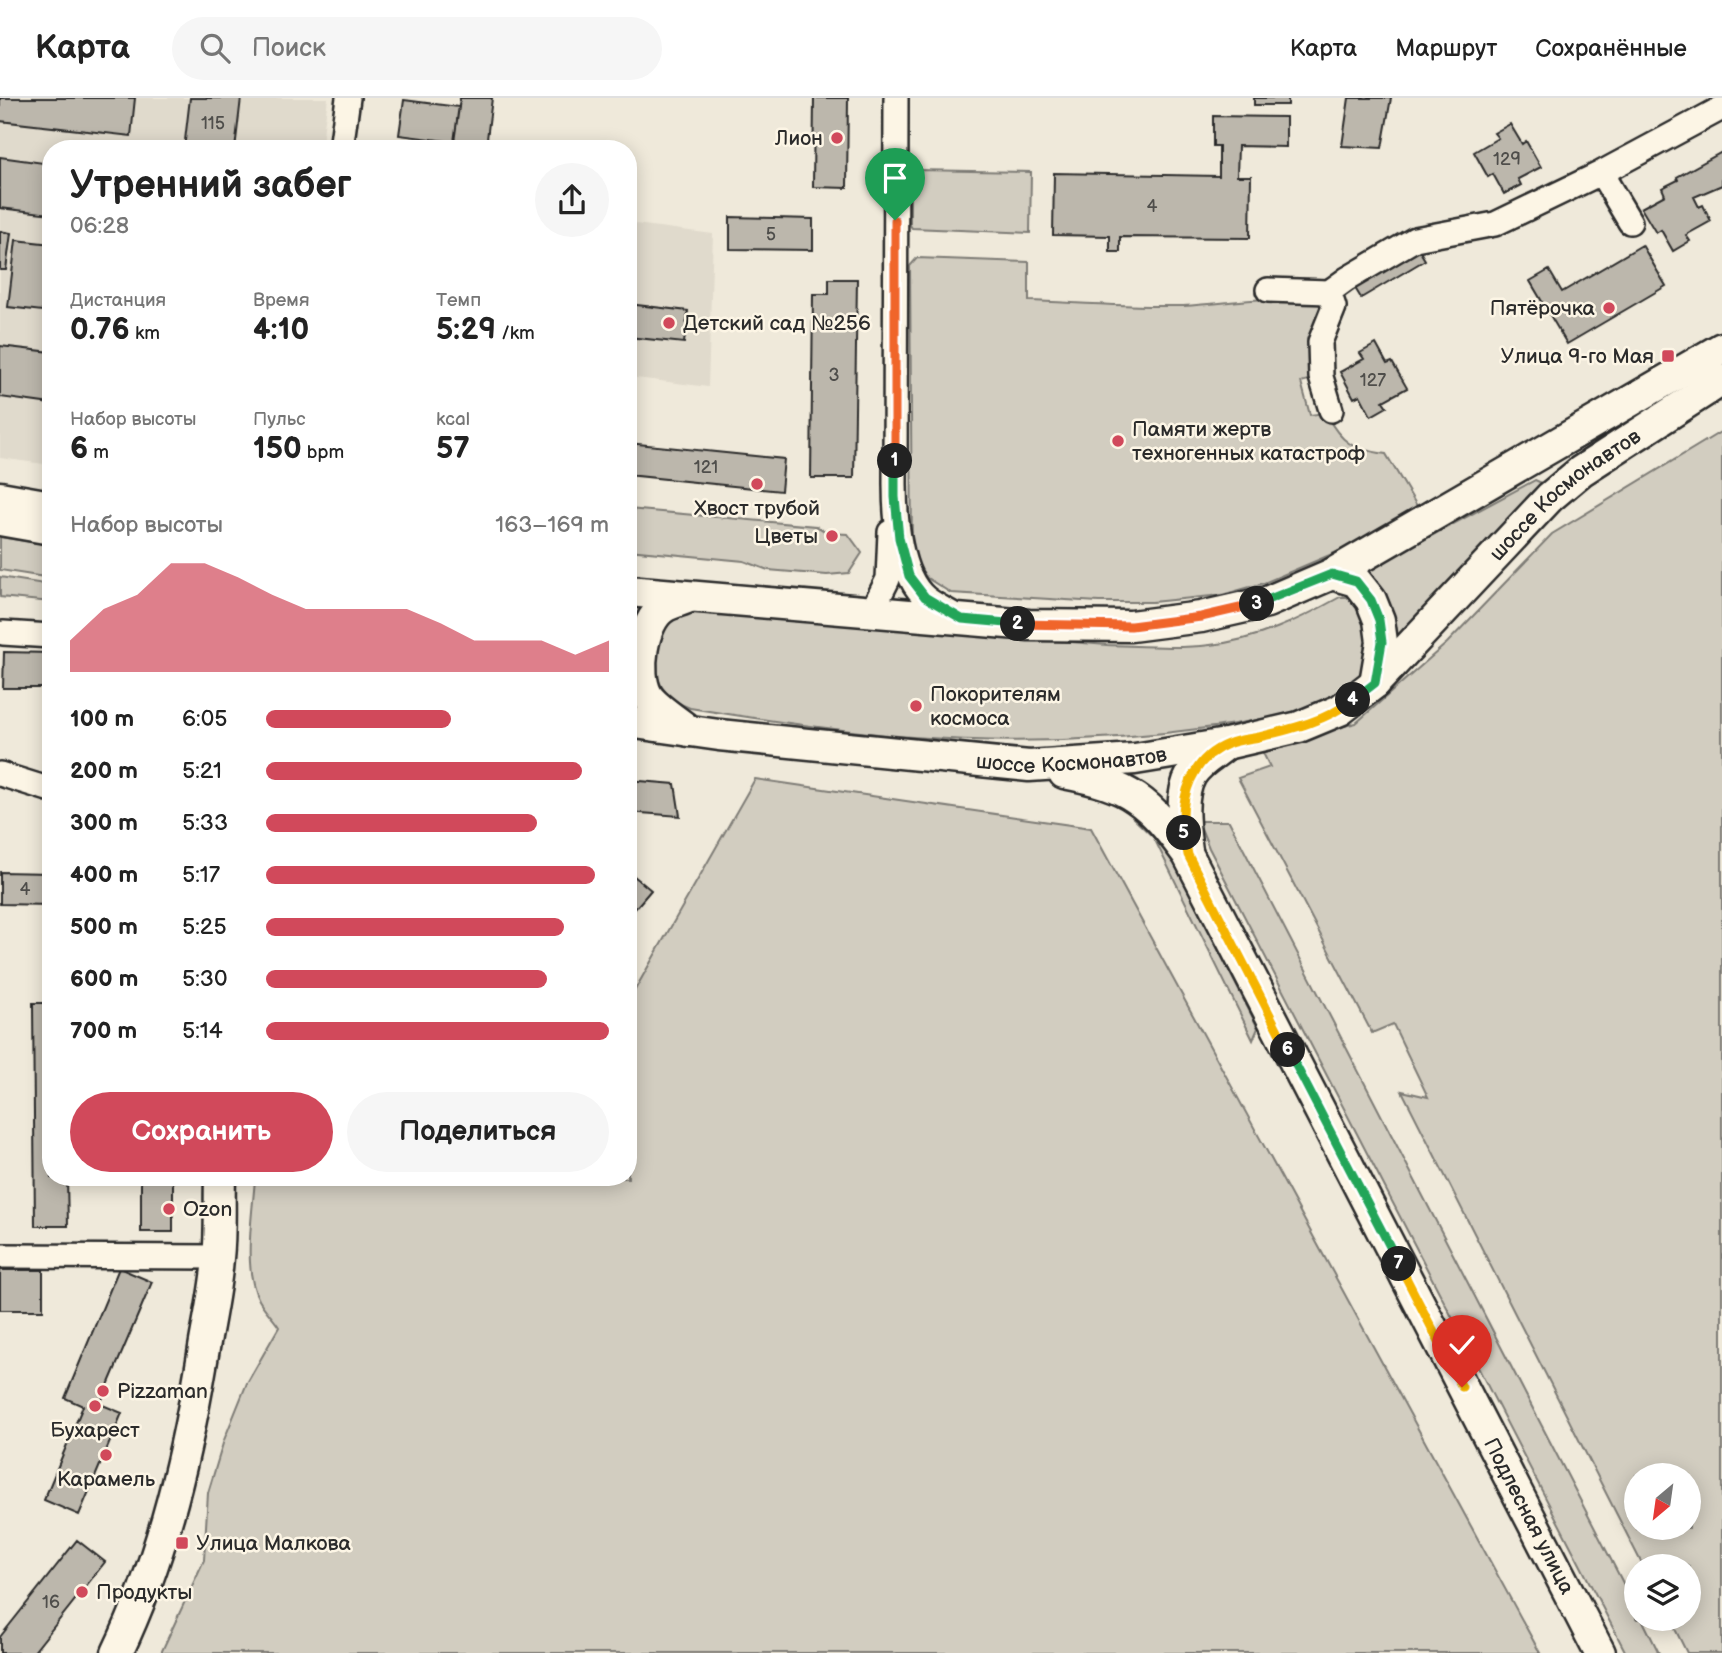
<!DOCTYPE html>
<html lang="ru">
<meta charset="utf-8">
<style>
body{margin:0;font-family:"Balsamiq Sans",sans-serif;background:#f6f6f6;color:#222;height:100vh;display:flex;flex-direction:column;font-size:26px;white-space:nowrap}
*{box-sizing:border-box;margin:0}
p{font-size:23px;color:#767676}
.icon{flex:none;width:38px;height:38px;fill:none;stroke:currentColor;stroke-width:2;stroke-linecap:round;stroke-linejoin:round}
.map{position:relative;flex:1;overflow:hidden}
.drawer{position:absolute;left:42px;top:42px;width:595px;height:1046px;display:flex;flex-direction:column;background:#fff;border-radius:28px;box-shadow:0 4px 18px #0003}
.drawer>*{flex:none}
.needle{width:46px;rotate:209deg}
.tools{position:absolute;left:1624px;top:1365px;display:grid;gap:14px}
.tools a{display:grid;place-items:center;width:77px;height:77px;border-radius:50%;background:#fff;box-shadow:0 4px 18px #0003;font-size:35px}
.pin{position:absolute;display:grid;place-items:center;width:60px;height:60px;color:#fff;margin:-72px -30px;border-radius:50% 50% 50% 0;rotate:-45deg;box-shadow:0 0 7px #0007}
.pin .icon{rotate:45deg}
.km{position:absolute;width:35px;height:35px;margin:-18px;border-radius:50%;background:#222;color:#fff;font-size:19px;line-height:35px;text-align:center}
.round{display:grid;place-items:center;flex:none;width:74px;height:74px;border-radius:37px;background:#f6f6f6}
.summary{display:flex;align-items:center;justify-content:space-between;height:119px;padding:0 28px}
h1{font-size:38px;font-weight:700;line-height:52px}
.figures{display:grid;grid-template-columns:repeat(3,1fr);gap:10px;height:119px;padding:7px 28px}
.figures div{display:grid;align-content:center}
.figures b{font-size:30px;font-weight:700}
.figures small{font-size:19px;font-weight:400}
.figures p{font-size:19px}
.chart{height:196px;padding:14px 28px}
.chart p{display:flex;justify-content:space-between}
.chart svg{width:100%;height:126px;margin-top:7px;fill:#d1495b;opacity:.7}
.button{display:flex;gap:14px;margin-top:auto;padding:14px 28px}
.button a{flex:1;height:80px;border-radius:42px;background:#d1495b;color:#fff;font-size:28px;font-weight:700;line-height:80px;text-align:center}
.button a+a{background:#f6f6f6;color:#222}
ul{padding:0 28px;list-style:none;font-size:23px}
li{display:grid;grid-template-columns:112px 84px 1fr;align-items:center;height:52px}
li i{height:18px;border-radius:9px;background:#d1495b}
header{display:flex;align-items:center;gap:42px;box-sizing:border-box;height:98px;padding:0 35px;background:#fff;border-bottom:2px solid #e0e0e0}
header strong{font-size:33px}
nav{display:flex;gap:38px;margin-inline-start:auto;font-size:24px}
.search{width:490px;height:63px;background:#f6f6f6;display:flex;align-items:center;gap:18px;box-sizing:border-box;padding:0 24px;border-radius:38px;color:#767676;font-size:26px}
.map>svg:first-child{display:block}
.built{fill:#e0dacc}
.green{fill:#d2cdc0;stroke:#7e7c76;stroke-width:2;fill-rule:evenodd}
.building{fill:#bcb7ac;stroke:#2b2b2b;stroke-width:2}
.lines{fill:none;stroke-linecap:round;stroke-linejoin:round}
.minor-casing{stroke:#2b2b2b;stroke-width:28}
.major-casing{stroke:#2b2b2b;stroke-width:35}
.minor{stroke:#fcf5e5;stroke-width:23}
.major{stroke:#fcf5e5;stroke-width:30}
.split-1-casing{stroke:#fff;stroke-width:14}
.split-2-casing{stroke:#fff;stroke-width:14}
.split-3-casing{stroke:#fff;stroke-width:14}
.split-4-casing{stroke:#fff;stroke-width:14}
.split-5-casing{stroke:#fff;stroke-width:14}
.split-6-casing{stroke:#fff;stroke-width:14}
.split-7-casing{stroke:#fff;stroke-width:14}
.split-8-casing{stroke:#fff;stroke-width:14}
.split-1{stroke:#f0652b;stroke-width:9}
.split-2{stroke:#22a559;stroke-width:9}
.split-3{stroke:#f0652b;stroke-width:9}
.split-4{stroke:#22a559;stroke-width:9}
.split-5{stroke:#f5b400;stroke-width:9}
.split-6{stroke:#f5b400;stroke-width:9}
.split-7{stroke:#22a559;stroke-width:9}
.split-8{stroke:#f5b400;stroke-width:9}
.poi-dot{fill:#d1495b;stroke:#fcf5e5;stroke-width:2.5}
.labels{text-anchor:middle;dominant-baseline:central;stroke-width:5;stroke-linejoin:round;paint-order:stroke}
.number-label{font-size:18px;fill:#4f4e4b}
.poi-label{font-size:21px;fill:#2b2b2b;stroke:#fcf5e5;text-anchor:start}
.street-label{font-size:21px;fill:#2b2b2b;stroke:#fcf5e5}
</style>
<header>
<strong>Карта</strong>
<div class="search"><svg class="icon" aria-label="search" viewBox="0 0 24 24"><circle cx="10" cy="10" r="6"/><path d="M15 15l6 6"/></svg>Поиск</div>
<nav><a>Карта</a><a>Маршрут</a><a>Сохранённые</a></nav>
</header>
<div class="map">
<svg width="1722" height="1555" viewBox="0 0 1722 1555">
<rect width="100%" height="100%" fill="#efe9da"/>
<filter id="ink" filterUnits="userSpaceOnUse"><feTurbulence type="fractalNoise" baseFrequency=".0143" numOctaves="2"/><feDisplacementMap in="SourceGraphic" scale="14" xChannelSelector="R" yChannelSelector="G"/><feConvolveMatrix kernelMatrix="1 2 1 2 8 2 1 2 1" color-interpolation-filters="sRGB"/></filter>
<g filter="url(#ink)">
<path class="built" d="M 0,0 L 328,0 L 321,51 L 51,51 L 51,367 L 0,360 Z
M 628,125 L 713,136 L 708,289 L 628,279 Z"/>
<path class="green" d="M 916,72 L 1031,74 L 1030,135 L 912,130 L 910,127 L 910,79 Z
M 917,160 L 1029,164 L 1029,203 C 1079,205 1130,209 1180,208 C 1220,207 1291,193 1326,206 L 1316,280 L 1301,284 L 1310,317 L 1325,315 C 1342,346 1352,351 1386,356 L 1420,413 L 1365,442 L 1264,485 L 1222,497 L 1152,504 L 1099,504 L 951,495 L 927,480 L 912,458 L 910,168 Z
M 1722,333 L 1722,1555 L 1687,1555 L 1670,1521 L 1689,1521 L 1689,1468 L 1643,1468 L 1402,993 L 1428,999 L 1393,926 L 1372,935 L 1238,680 L 1270,669 L 1260,649 L 1356,625 L 1447,545 L 1552,436 ZM 1636,1377 L 1689,1377 L 1689,1430 L 1636,1430 Z
M 1535,382 L 1546,387 L 1399,548 L 1394,516 L 1377,485 L 1366,473 Z
M 628,411 L 816,428 L 828,435 L 848,436 L 862,455 L 849,475 L 827,477 L 768,472 L 744,463 L 628,452 Z
M 0,439 L 51,447 L 51,480 L 0,472 Z
M 0,479 L 51,487 L 51,504 L 0,499 Z
M 1340,499 L 1350,499 C 1370,517 1368,531 1366,557 C 1365,575 1349,594 1333,601 C 1297,617 1252,623 1214,629 C 1114,643 1012,646 912,639 C 837,633 764,622 690,610 C 668,602 658,590 655,566 C 654,560 653,551 655,544 C 659,533 669,521 675,511 L 1107,547 C 1141,548 1176,551 1210,547 C 1257,542 1299,522 1340,499 Z
M 755,681 L 1091,730 L 1540,1555 L 161,1555 L 204,1462 L 208,1395 L 224,1342 L 247,1285 L 279,1229 C 273,1220 264,1211 259,1202 C 242,1171 253,1114 255,1080 L 628,1080 L 628,904 Z
M 1140,711 L 1164,745 L 1258,930 L 1253,942 L 1154,740 L 1133,720 Z
M 1198,723 L 1229,723 L 1636,1510 L 1636,1521 L 1642,1521 L 1659,1555 L 1626,1555 L 1209,750 Z"/>
<path class="building" d="M 0,0 L 135,0 L 131,38 L 0,23 Z
M 190,0 L 241,0 L 235,51 L 184,51 Z
M 460,0 L 492,0 L 486,49 L 454,44 Z
M 814,0 L 848,0 L 847,90 L 813,89 Z
M 1254,0 L 1288,0 L 1288,7 L 1254,7 Z
M 1349,0 L 1391,0 L 1382,50 L 1342,48 Z
M 404,2 L 459,9 L 454,44 L 399,37 Z
M 1213,18 L 1286,19 L 1286,49 L 1238,48 L 1237,78 L 1251,78 L 1250,140 L 1120,139 L 1120,154 L 1110,154 L 1110,138 L 1053,137 L 1054,75 L 1219,78 L 1219,48 L 1213,48 Z
M 1510,26 L 1522,46 L 1526,43 L 1541,69 L 1518,81 L 1521,87 L 1504,96 L 1493,76 L 1488,79 L 1474,54 L 1498,40 L 1494,35 Z
M 454,44 L 486,49 L 486,51 L 454,51 Z
M 1722,54 L 1722,87 L 1694,99 L 1699,109 L 1703,107 L 1711,123 L 1686,137 L 1690,143 L 1673,153 L 1661,132 L 1656,135 L 1641,110 L 1665,97 L 1662,90 L 1678,82 L 1677,79 Z
M 0,59 L 51,66 L 51,116 L 0,110 Z
M 730,119 L 813,121 L 813,152 L 730,151 Z
M 0,133 L 11,135 L 6,172 L 0,172 Z
M 16,142 L 51,146 L 51,214 L 8,209 Z
M 1416,147 L 1425,162 L 1361,200 L 1352,185 Z
M 1642,147 L 1666,188 L 1567,246 L 1530,183 L 1549,172 L 1562,194 Z
M 829,181 L 857,181 L 854,380 L 811,380 L 813,196 L 829,196 Z
M 628,206 L 688,213 L 684,245 L 628,239 Z
M 1376,246 L 1387,266 L 1392,264 L 1407,290 L 1383,303 L 1387,309 L 1371,318 L 1360,297 L 1354,300 L 1340,274 L 1364,261 L 1360,255 Z
M 0,248 L 51,254 L 51,306 L 0,299 Z
M 628,345 L 784,361 L 781,393 L 628,377 Z
M 4,554 L 51,555 L 51,604 L 42,604 L 42,590 L 3,590 Z
M 628,682 L 675,686 L 680,718 L 628,714 Z
M 628,773 L 651,792 L 628,819 Z
M 0,774 L 51,775 L 51,807 L 0,806 Z
M 33,905 L 51,905 L 51,1080 L 67,1080 L 68,1128 L 35,1128 Z
M 141,1080 L 173,1080 L 173,1134 L 141,1134 Z
M 119,1170 L 152,1184 L 100,1306 L 122,1315 L 79,1417 L 44,1402 L 83,1308 L 65,1300 Z
M 0,1172 L 43,1172 L 43,1212 L 0,1212 Z
M 77,1442 L 105,1464 L 33,1555 L 0,1555 L 0,1539 Z"/>
<g class="lines">
<defs>
<path id="minor" d="M 896,0 L 895,386 C 895,419 899,478 926,500 C 936,508 949,513 959,520
M 341,51 L 348,0
M 1601,75 L 1630,124
M 1268,192 L 1329,194 L 1347,181 L 1415,141 L 1495,126 L 1601,75 L 1722,10
M 1329,194 L 1334,209 L 1320,244 L 1321,279 L 1331,312
M 872,513 L 888,481 L 890,434
M 3,535 L 51,538
M 0,676 L 51,692
M 0,1158 L 218,1159"/>
<g id="major">
<path d="M 0,399 L 51,408"/>
<path d="M 0,422 L 51,431"/>
<path d="M 1332,476 L 1356,483 L 1371,502 L 1379,522 L 1382,544 L 1375,585"/>
<path d="M 628,493 L 1029,527 L 1131,528 L 1201,519 L 1267,504 L 1332,476 L 1722,250"/>
<path id="s1" d="M 628,624 L 719,637 L 1029,668 L 1135,661 L 1226,646 L 1299,629 L 1340,612 L 1375,585 L 1550,399 L 1581,373 L 1722,282"/>
<path d="M 689,633 C 678,624 653,608 647,597 C 635,575 642,524 663,510 C 670,505 681,503 689,499"/>
<path id="s2" d="M 1064,675 C 1131,688 1148,702 1188,757 L 1600,1555"/>
<path d="M 1187,753 C 1184,730 1179,698 1191,677 C 1199,664 1213,657 1224,648"/>
<path d="M 117,1555 C 164,1457 188,1351 205,1244 C 210,1216 216,1188 218,1160 C 221,1133 219,1106 220,1080"/>
</g>
</defs>
<use href="#minor" class="minor-casing"/>
<use href="#major" class="major-casing"/>
<use href="#minor" class="minor"/>
<use href="#major" class="major"/>
</g>
</g>
<g class="lines" filter="url(#ink)">
<defs>
<path id="split-1" d="M 895,363 L 895,122"/>
<path id="split-2" d="M 895,363 L 895,399 L 899,440 L 909,478 L 925,499 L 962,521 L 1018,526"/>
<path id="split-3" d="M 1018,526 L 1131,528 L 1201,519 L 1257,506"/>
<path id="split-4" d="M 1257,506 L 1332,476 L 1356,483 L 1371,502 L 1379,522 L 1382,544 L 1375,585 L 1353,602"/>
<path id="split-5" d="M 1184,735 C 1179,699 1192,660 1228,646 C 1237,642 1249,641 1259,639 C 1292,631 1326,623 1353,602"/>
<path id="split-6" d="M 1184,735 L 1188,757 L 1288,952"/>
<path id="split-7" d="M 1288,952 L 1399,1166"/>
<path id="split-8" d="M 1399,1166 L 1462,1289"/>
</defs>
<use href="#split-1" class="split-1-casing"/>
<use href="#split-2" class="split-2-casing"/>
<use href="#split-3" class="split-3-casing"/>
<use href="#split-4" class="split-4-casing"/>
<use href="#split-5" class="split-5-casing"/>
<use href="#split-6" class="split-6-casing"/>
<use href="#split-7" class="split-7-casing"/>
<use href="#split-8" class="split-8-casing"/>
<use href="#split-1" class="split-1"/>
<use href="#split-2" class="split-2"/>
<use href="#split-3" class="split-3"/>
<use href="#split-4" class="split-4"/>
<use href="#split-5" class="split-5"/>
<use href="#split-6" class="split-6"/>
<use href="#split-7" class="split-7"/>
<use href="#split-8" class="split-8"/>
</g>
<g class="poi-dot">
<circle cx="837" cy="40" r="7"/>
<circle cx="1609" cy="210" r="7"/>
<circle cx="669" cy="225" r="7"/>
<rect x="1661" y="251" width="14" height="14" rx="3.5"/>
<circle cx="1118" cy="343" r="7"/>
<circle cx="757" cy="386" r="7"/>
<circle cx="832" cy="438" r="7"/>
<circle cx="916" cy="608" r="7"/>
<circle cx="169" cy="1111" r="7"/>
<circle cx="103" cy="1293" r="7"/>
<circle cx="95" cy="1308" r="7"/>
<circle cx="106" cy="1357" r="7"/>
<rect x="175" y="1438" width="14" height="14" rx="3.5"/>
<circle cx="82" cy="1494" r="7"/>
</g>
<g class="labels">
<g class="number-label">
<text x="213" y="25">115</text>
<text x="1507" y="61">129</text>
<text x="1152" y="108">4</text>
<text x="771" y="136">5</text>
<text x="834" y="277">3</text>
<text x="1373" y="282">127</text>
<text x="706" y="369">121</text>
<text x="25" y="791">4</text>
<text x="51" y="1504">16</text>
</g>
<g class="poi-label">
<text x="823" y="40" text-anchor="end">Лион</text>
<text x="1595" y="210" text-anchor="end">Пятёрочка</text>
<text x="683" y="225">Детский сад №256</text>
<text x="1654" y="258" text-anchor="end">Улица 9-го Мая</text>
<text x="1132" y="331">Памяти жертв<tspan x="1132" dy="24">техногенных катастроф</tspan></text>
<text x="757" y="410" text-anchor="middle">Хвост трубой</text>
<text x="818" y="438" text-anchor="end">Цветы</text>
<text x="930" y="596">Покорителям<tspan x="930" dy="24">космоса</tspan></text>
<text x="183" y="1111">Ozon</text>
<text x="117" y="1293">Pizzaman</text>
<text x="95" y="1332" text-anchor="middle">Бухарест</text>
<text x="106" y="1381" text-anchor="middle">Карамель</text>
<text x="196" y="1445">Улица Малкова</text>
<text x="96" y="1494">Продукты</text>
</g>
<g class="street-label">
<text stroke="none"><textPath href="#s1" startOffset="1034">шоссе Космонавтов</textPath></text>
<text stroke="none"><textPath href="#s1" startOffset="446">шоссе Космонавтов</textPath></text>
<text stroke="none"><textPath href="#s2" startOffset="898">Подлесная улица</textPath></text>
</g>
</g>
</svg>
<div class="tools">
<a><svg class="needle" viewBox="-14 -14 28 28"><path d="M0-13l5 13h-10z" fill="#e53935"/><path d="M0 13l5-13h-10z" fill="#767676"/></svg></a>
<a><svg class="icon" aria-label="layers" viewBox="0 0 24 24"><path d="M12 4l9 5-9 5-9-5zM3 14l9 5 9-5"/></svg></a>
</div>
<div class="pin" style="left:895px;top:122px;background:#1e9e55"><svg class="icon" aria-label="arrive" viewBox="0 0 24 24"><path d="M6 21V4h12l-3 4 3 4H6"/></svg></div>
<div class="pin" style="left:1462px;top:1289px;background:#d93025"><svg class="icon" aria-label="check" viewBox="0 0 24 24"><path d="M5 12l5 5 9-10"/></svg></div>
<b class="km" style="left:895px;top:363px">1</b>
<b class="km" style="left:1018px;top:526px">2</b>
<b class="km" style="left:1257px;top:506px">3</b>
<b class="km" style="left:1353px;top:602px">4</b>
<b class="km" style="left:1184px;top:735px">5</b>
<b class="km" style="left:1288px;top:952px">6</b>
<b class="km" style="left:1399px;top:1166px">7</b>
<section class="drawer">
<div class="summary"><div><h1>Утренний забег</h1><p>06:28</p></div><a class="round"><svg class="icon" aria-label="share" viewBox="0 0 24 24"><path d="M12 15V3M7 8l5-5 5 5M5 13v7h14v-7"/></svg></a></div>
<div class="figures">
<div><p>Дистанция</p><b>0.76<small> km</small></b></div>
<div><p>Время</p><b>4:10</b></div>
<div><p>Темп</p><b>5:29<small> /km</small></b></div>
</div>
<div class="figures">
<div><p>Набор высоты</p><b>6<small> m</small></b></div>
<div><p>Пульс</p><b>150<small> bpm</small></b></div>
<div><p>kcal</p><b>57</b></div>
</div>
<div class="chart"><p><span>Набор высоты</span>163–169 m</p>
<svg viewBox="0 0 160 44" preserveAspectRatio="none"><path d="M0 44V33L10 22L20 17L30 6L40 6L50 11L60 17L70 22L80 22L90 22L100 22L110 27L120 33L130 33L140 33L150 38L160 33V44z"/></svg>
</div>
<ul>
<li><b>100 m</b>6:05<i style="width:54%"></i></li>
<li><b>200 m</b>5:21<i style="width:92%"></i></li>
<li><b>300 m</b>5:33<i style="width:79%"></i></li>
<li><b>400 m</b>5:17<i style="width:96%"></i></li>
<li><b>500 m</b>5:25<i style="width:87%"></i></li>
<li><b>600 m</b>5:30<i style="width:82%"></i></li>
<li><b>700 m</b>5:14<i style="width:100%"></i></li>
</ul>
<div class="button"><a>Сохранить</a><a>Поделиться</a></div>
</section>
</div>
